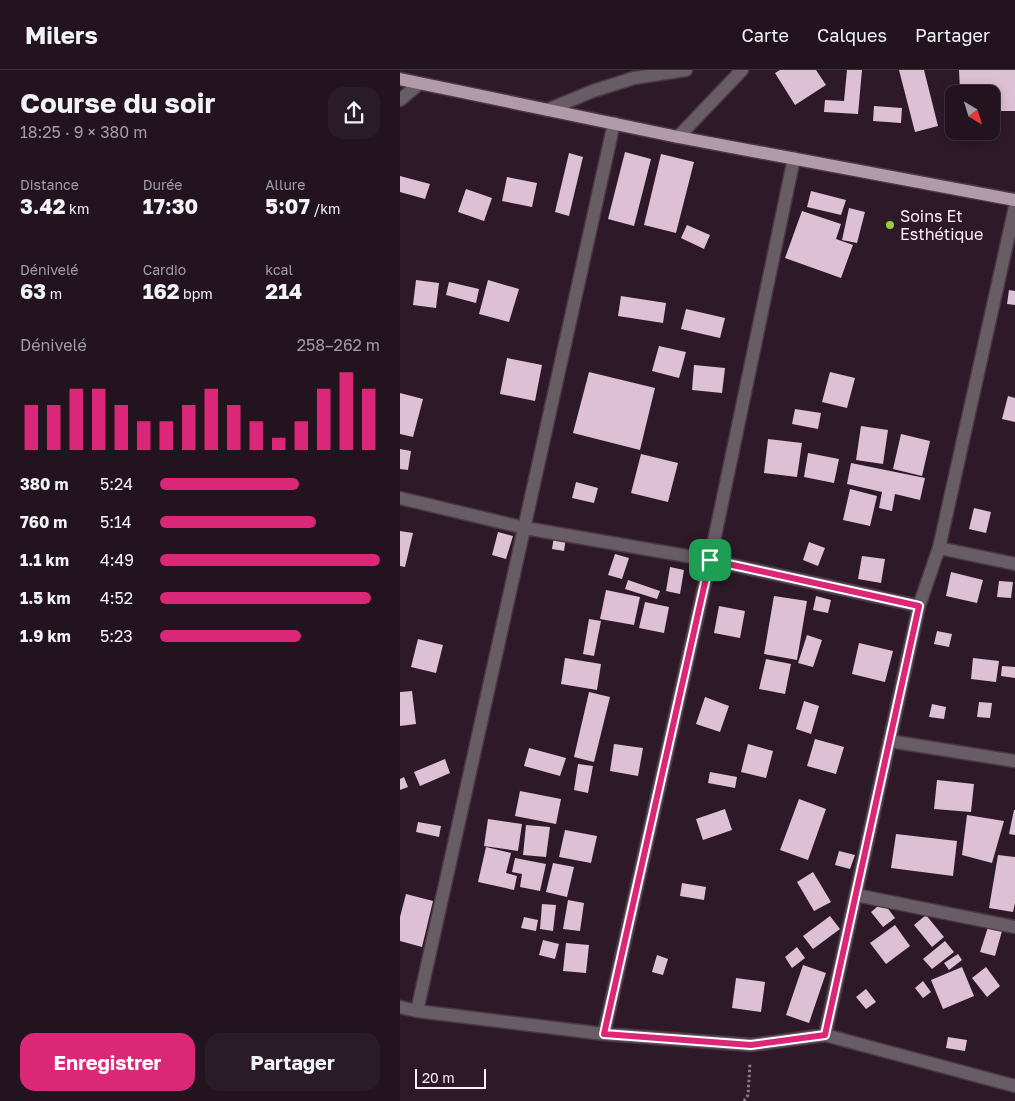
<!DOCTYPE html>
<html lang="fr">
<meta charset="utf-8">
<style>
body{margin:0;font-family:"Golos Text",sans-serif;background:#2a1c27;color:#f1f3f6;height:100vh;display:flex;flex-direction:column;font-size:19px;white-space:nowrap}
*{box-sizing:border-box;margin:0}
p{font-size:16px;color:#a29ea4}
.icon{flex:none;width:28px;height:28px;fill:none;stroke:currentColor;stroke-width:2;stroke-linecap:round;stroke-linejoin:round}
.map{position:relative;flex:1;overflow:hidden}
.details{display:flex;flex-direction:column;background:#22131e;width:400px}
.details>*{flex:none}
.needle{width:32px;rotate:142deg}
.tools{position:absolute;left:545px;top:15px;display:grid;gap:10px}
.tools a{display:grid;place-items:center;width:55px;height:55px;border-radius:10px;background:#22131e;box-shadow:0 2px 12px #0003,0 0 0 1px #3f323c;font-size:25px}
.scale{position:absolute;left:15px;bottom:12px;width:71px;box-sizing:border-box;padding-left:5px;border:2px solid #fdeef8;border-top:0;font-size:14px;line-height:18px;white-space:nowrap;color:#fdeef8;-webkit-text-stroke:4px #2e1928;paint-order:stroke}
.pin{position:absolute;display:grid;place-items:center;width:42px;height:42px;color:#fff;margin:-21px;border-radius:10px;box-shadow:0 2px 8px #0006}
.round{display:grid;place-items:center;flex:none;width:52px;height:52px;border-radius:15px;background:#2a1c27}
.headline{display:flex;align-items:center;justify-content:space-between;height:85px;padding:0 20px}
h1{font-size:28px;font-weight:700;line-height:38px}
.metrics{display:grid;grid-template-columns:repeat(3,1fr);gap:8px;height:85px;padding:5px 20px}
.metrics div{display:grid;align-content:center}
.metrics b{font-size:21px;font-weight:700}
.metrics small{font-size:14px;font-weight:400}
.metrics p{font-size:14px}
.chart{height:140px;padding:10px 20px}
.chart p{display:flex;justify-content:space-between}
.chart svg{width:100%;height:90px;margin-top:5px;stroke:#db2777;stroke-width:6}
.cta{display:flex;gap:10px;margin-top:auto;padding:10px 20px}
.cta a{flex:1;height:58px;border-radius:15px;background:#db2777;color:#fff;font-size:20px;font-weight:700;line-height:58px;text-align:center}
.cta a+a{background:#2a1c27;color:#f1f3f6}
ul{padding:0 20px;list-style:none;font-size:16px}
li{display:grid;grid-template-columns:80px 60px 1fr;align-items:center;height:38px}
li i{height:12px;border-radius:6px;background:#db2777}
header{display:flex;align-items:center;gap:30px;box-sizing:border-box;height:70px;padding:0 25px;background:#22131e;border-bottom:1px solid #3f323c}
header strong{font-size:24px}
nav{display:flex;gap:28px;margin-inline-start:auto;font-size:18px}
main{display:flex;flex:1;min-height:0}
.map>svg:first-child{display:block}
.building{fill:#ddc0d3}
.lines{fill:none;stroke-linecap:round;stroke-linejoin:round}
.minor-casing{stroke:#4b3745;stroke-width:15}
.major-casing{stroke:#4b3745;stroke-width:15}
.path{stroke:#8d7a87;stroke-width:3;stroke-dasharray:2.5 2.5;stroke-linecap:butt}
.minor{stroke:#695d65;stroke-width:12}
.major{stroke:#b29aa9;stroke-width:12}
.route-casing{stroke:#fff;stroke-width:10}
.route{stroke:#db2777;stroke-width:6}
.poi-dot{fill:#94cc3c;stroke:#2e1928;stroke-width:2}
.labels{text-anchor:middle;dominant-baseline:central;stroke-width:5;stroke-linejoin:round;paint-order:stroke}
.poi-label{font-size:16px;fill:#fdeef8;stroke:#2e1928;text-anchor:start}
</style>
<header>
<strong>Milers</strong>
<nav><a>Carte</a><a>Calques</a><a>Partager</a></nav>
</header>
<main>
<section class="details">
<div class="headline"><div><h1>Course du soir</h1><p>18:25 · 9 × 380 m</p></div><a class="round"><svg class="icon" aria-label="share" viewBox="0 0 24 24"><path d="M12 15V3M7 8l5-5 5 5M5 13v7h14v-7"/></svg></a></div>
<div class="metrics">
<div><p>Distance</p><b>3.42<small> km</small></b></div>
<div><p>Durée</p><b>17:30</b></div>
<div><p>Allure</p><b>5:07<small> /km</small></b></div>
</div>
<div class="metrics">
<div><p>Dénivelé</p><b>63<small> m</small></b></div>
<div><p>Cardio</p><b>162<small> bpm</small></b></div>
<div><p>kcal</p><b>214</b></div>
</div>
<div class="chart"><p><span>Dénivelé</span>258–262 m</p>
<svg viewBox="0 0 160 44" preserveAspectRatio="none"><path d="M5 44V22M15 44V22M25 44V14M35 44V14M45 44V22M55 44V30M65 44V30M75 44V22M85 44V14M95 44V22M105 44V30M115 44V38M125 44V30M135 44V14M145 44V6M155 44V14"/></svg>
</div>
<ul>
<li><b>380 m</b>5:24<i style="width:63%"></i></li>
<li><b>760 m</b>5:14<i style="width:71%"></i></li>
<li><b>1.1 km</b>4:49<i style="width:100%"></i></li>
<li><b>1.5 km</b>4:52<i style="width:96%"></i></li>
<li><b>1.9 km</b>5:23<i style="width:64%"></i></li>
</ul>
<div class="cta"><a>Enregistrer</a><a>Partager</a></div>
</section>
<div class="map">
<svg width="615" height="1031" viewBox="0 0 615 1031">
<rect width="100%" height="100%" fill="#2e1928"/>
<path class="building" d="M 380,0 L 416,0 L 426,15 L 395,35 L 375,3 Z
M 447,0 L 462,0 L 458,44 L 424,42 L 425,30 L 444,31 Z
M 499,0 L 524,0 L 538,56 L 515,62 Z
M 559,0 L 615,0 L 615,41 L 591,41 L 590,21 L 560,21 Z
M 474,36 L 502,38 L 501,53 L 473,51 Z
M 225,82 L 251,89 L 234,156 L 208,149 Z
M 169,83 L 183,87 L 169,146 L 155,142 Z
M 261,84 L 294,92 L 276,163 L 244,155 Z
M 0,106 L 30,114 L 25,129 L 0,122 Z
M 107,107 L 137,113 L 132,137 L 102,131 Z
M 66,119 L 92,128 L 84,151 L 58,142 Z
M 411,121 L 446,130 L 441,145 L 407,137 Z
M 449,138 L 465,142 L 457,173 L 442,170 Z
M 402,141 L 441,154 L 436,169 L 453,175 L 441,208 L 385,188 Z
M 287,155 L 310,165 L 304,179 L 281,168 Z
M 16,210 L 39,213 L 36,238 L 13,235 Z
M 88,210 L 119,219 L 109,252 L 79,244 Z
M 49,212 L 79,219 L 76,233 L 46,225 Z
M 609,220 L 615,221 L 615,235 L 607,234 Z
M 221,226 L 266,233 L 263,253 L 218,246 Z
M 286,239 L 325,248 L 320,268 L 281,259 Z
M 259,276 L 286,282 L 279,308 L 252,301 Z
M 107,288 L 142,295 L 135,331 L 100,324 Z
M 294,295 L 325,298 L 322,323 L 292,320 Z
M 189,302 L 255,318 L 240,380 L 173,363 Z
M 430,302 L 455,308 L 447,338 L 422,332 Z
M 0,323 L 23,329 L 13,367 L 0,364 Z
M 608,326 L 615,328 L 615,352 L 602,349 Z
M 395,339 L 421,343 L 418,359 L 392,354 Z
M 461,356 L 488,360 L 483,394 L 456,390 Z
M 501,364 L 530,371 L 522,406 L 493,399 Z
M 368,369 L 402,373 L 397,407 L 364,403 Z
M 0,379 L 11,381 L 8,400 L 0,399 Z
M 408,383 L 439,389 L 434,413 L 404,407 Z
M 241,384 L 278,393 L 268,432 L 231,423 Z
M 451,393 L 525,408 L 520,430 L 495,424 L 492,441 L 479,438 L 482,422 L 447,414 Z
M 176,412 L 198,418 L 194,433 L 172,428 Z
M 450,419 L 477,426 L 470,456 L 443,450 Z
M 574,438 L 591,442 L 586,463 L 569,459 Z
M 0,461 L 13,463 L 5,497 L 0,496 Z
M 98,462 L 113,466 L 106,489 L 92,485 Z
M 154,466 L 166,468 L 164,481 L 152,479 Z
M 409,472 L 425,478 L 418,496 L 403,490 Z
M 215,484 L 229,488 L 222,509 L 208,505 Z
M 462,486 L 485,489 L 481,513 L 458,509 Z
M 270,497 L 284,500 L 280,524 L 266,521 Z
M 551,502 L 583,510 L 577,533 L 546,526 Z
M 228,510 L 260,521 L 257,529 L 225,519 Z
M 599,511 L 613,512 L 611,528 L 597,527 Z
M 206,520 L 240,527 L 234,555 L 200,549 Z
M 374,526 L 407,531 L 397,590 L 364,584 Z
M 416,526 L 431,530 L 428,543 L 413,540 Z
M 245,532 L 269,537 L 264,563 L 239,558 Z
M 319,536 L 345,541 L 340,568 L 314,563 Z
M 189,549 L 201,551 L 194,586 L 183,584 Z
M 537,561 L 552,564 L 549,577 L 534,574 Z
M 407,565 L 422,570 L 413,597 L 398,593 Z
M 18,569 L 43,575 L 36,603 L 11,597 Z
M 459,573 L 493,581 L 485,612 L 452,604 Z
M 165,588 L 201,594 L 197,620 L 161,614 Z
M 573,588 L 599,591 L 596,612 L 571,609 Z
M 366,589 L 391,594 L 385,624 L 359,619 Z
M 602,596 L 615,597 L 615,608 L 601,606 Z
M 12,621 L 16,654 L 0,656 L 0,622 Z
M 189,622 L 210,627 L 194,692 L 174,687 Z
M 305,627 L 329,636 L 320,662 L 296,654 Z
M 404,631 L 419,636 L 411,664 L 396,659 Z
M 579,632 L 592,633 L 590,648 L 577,647 Z
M 532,634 L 546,637 L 544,649 L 529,647 Z
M 415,669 L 444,677 L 436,704 L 407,696 Z
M 214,674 L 243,678 L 238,706 L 210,701 Z
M 348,674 L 373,681 L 366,708 L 341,702 Z
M 129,678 L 166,688 L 160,706 L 124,696 Z
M 45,689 L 50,703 L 20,716 L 14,702 Z
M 178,694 L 193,696 L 188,723 L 174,720 Z
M 310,702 L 337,707 L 335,718 L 308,713 Z
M 4,707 L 8,717 L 0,720 L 0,709 Z
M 537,710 L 574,714 L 571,742 L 534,739 Z
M 120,721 L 161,729 L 156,754 L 115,746 Z
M 399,729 L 426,739 L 408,790 L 380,780 Z
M 325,739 L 332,760 L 303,770 L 296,749 Z
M 614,740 L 615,740 L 615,765 L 609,764 Z
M 567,745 L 604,751 L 592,793 L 562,785 Z
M 88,749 L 122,754 L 118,781 L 84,776 Z
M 18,752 L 41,756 L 39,767 L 16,762 Z
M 126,755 L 150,757 L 146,787 L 123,785 Z
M 165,760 L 197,766 L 191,793 L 159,787 Z
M 496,764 L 557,771 L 553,806 L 491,798 Z
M 86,777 L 111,783 L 106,803 L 117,806 L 114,820 L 78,812 Z
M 439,781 L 455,785 L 450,799 L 435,795 Z
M 598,785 L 615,787 L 615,833 L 613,842 L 589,838 Z
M 115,788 L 146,794 L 140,821 L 120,817 L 122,804 L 112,802 Z
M 153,793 L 174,797 L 167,827 L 146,822 Z
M 413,802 L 431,832 L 414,841 L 397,812 Z
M 282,813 L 306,817 L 304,830 L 280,826 Z
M 6,824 L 33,831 L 22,877 L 0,871 L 0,847 Z
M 168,830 L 184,833 L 180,861 L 163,859 Z
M 483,832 L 495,848 L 483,857 L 471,842 Z
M 142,834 L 156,835 L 153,861 L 140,859 Z
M 526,845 L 544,867 L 532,877 L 514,855 Z
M 430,846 L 440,859 L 413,879 L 403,866 Z
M 124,847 L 138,850 L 136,861 L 121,858 Z
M 495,855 L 510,876 L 486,894 L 470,873 Z
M 588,857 L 602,861 L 595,886 L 580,882 Z
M 143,870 L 159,874 L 155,889 L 139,885 Z
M 545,871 L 554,882 L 532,899 L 523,889 Z
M 166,873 L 189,875 L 186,903 L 163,901 Z
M 397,877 L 405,888 L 392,898 L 385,887 Z
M 558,884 L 562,890 L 549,900 L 544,893 Z
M 257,885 L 268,889 L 263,905 L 252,902 Z
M 403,895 L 426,903 L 409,953 L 386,945 Z
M 562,897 L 574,926 L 543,939 L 531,910 Z
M 586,897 L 600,916 L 587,927 L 572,908 Z
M 336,908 L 365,912 L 361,942 L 332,938 Z
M 523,911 L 531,922 L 523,928 L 515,918 Z
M 466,919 L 476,932 L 466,939 L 456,927 Z
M 548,967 L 567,970 L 565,981 L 546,978 Z"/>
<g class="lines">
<defs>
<path id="minor" d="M 0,30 L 19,14
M 147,40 L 193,21 L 234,8 L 286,0
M 278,67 L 342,0
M 0,428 L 125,458 L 310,490 L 519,536 L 539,478 L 615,137
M 539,478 L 615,494
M 489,671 L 615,691
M 456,825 L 615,857
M 0,937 L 17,941 L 204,964 L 351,975 L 425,965 L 615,1016
M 17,941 L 214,53
M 204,964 L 310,490 L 394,88
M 425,965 L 519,536"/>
<path id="major" d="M 0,9 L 278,67 L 615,130"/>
</defs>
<use href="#minor" class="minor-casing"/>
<use href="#major" class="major-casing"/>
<path class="path" d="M 344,1031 L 348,1025 L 350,993"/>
<use href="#minor" class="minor"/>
<use href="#major" class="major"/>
</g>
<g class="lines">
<defs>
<path id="route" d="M 310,490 L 519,536 L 425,965 L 351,975 L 204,964 Z"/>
</defs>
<use href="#route" class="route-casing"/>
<use href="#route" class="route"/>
</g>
<circle class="poi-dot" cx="490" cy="155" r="5"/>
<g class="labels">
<g class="poi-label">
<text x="500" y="146">Soins Et<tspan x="500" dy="18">Esthétique</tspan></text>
</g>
</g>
</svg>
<div class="tools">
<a><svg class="needle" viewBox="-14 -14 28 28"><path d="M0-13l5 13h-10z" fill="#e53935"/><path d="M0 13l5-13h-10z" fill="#a29ea4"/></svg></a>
</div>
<div class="scale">20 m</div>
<div class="pin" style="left:310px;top:490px;background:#1e9e55"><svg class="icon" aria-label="arrive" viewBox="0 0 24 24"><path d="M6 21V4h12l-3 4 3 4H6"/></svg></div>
</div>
</main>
